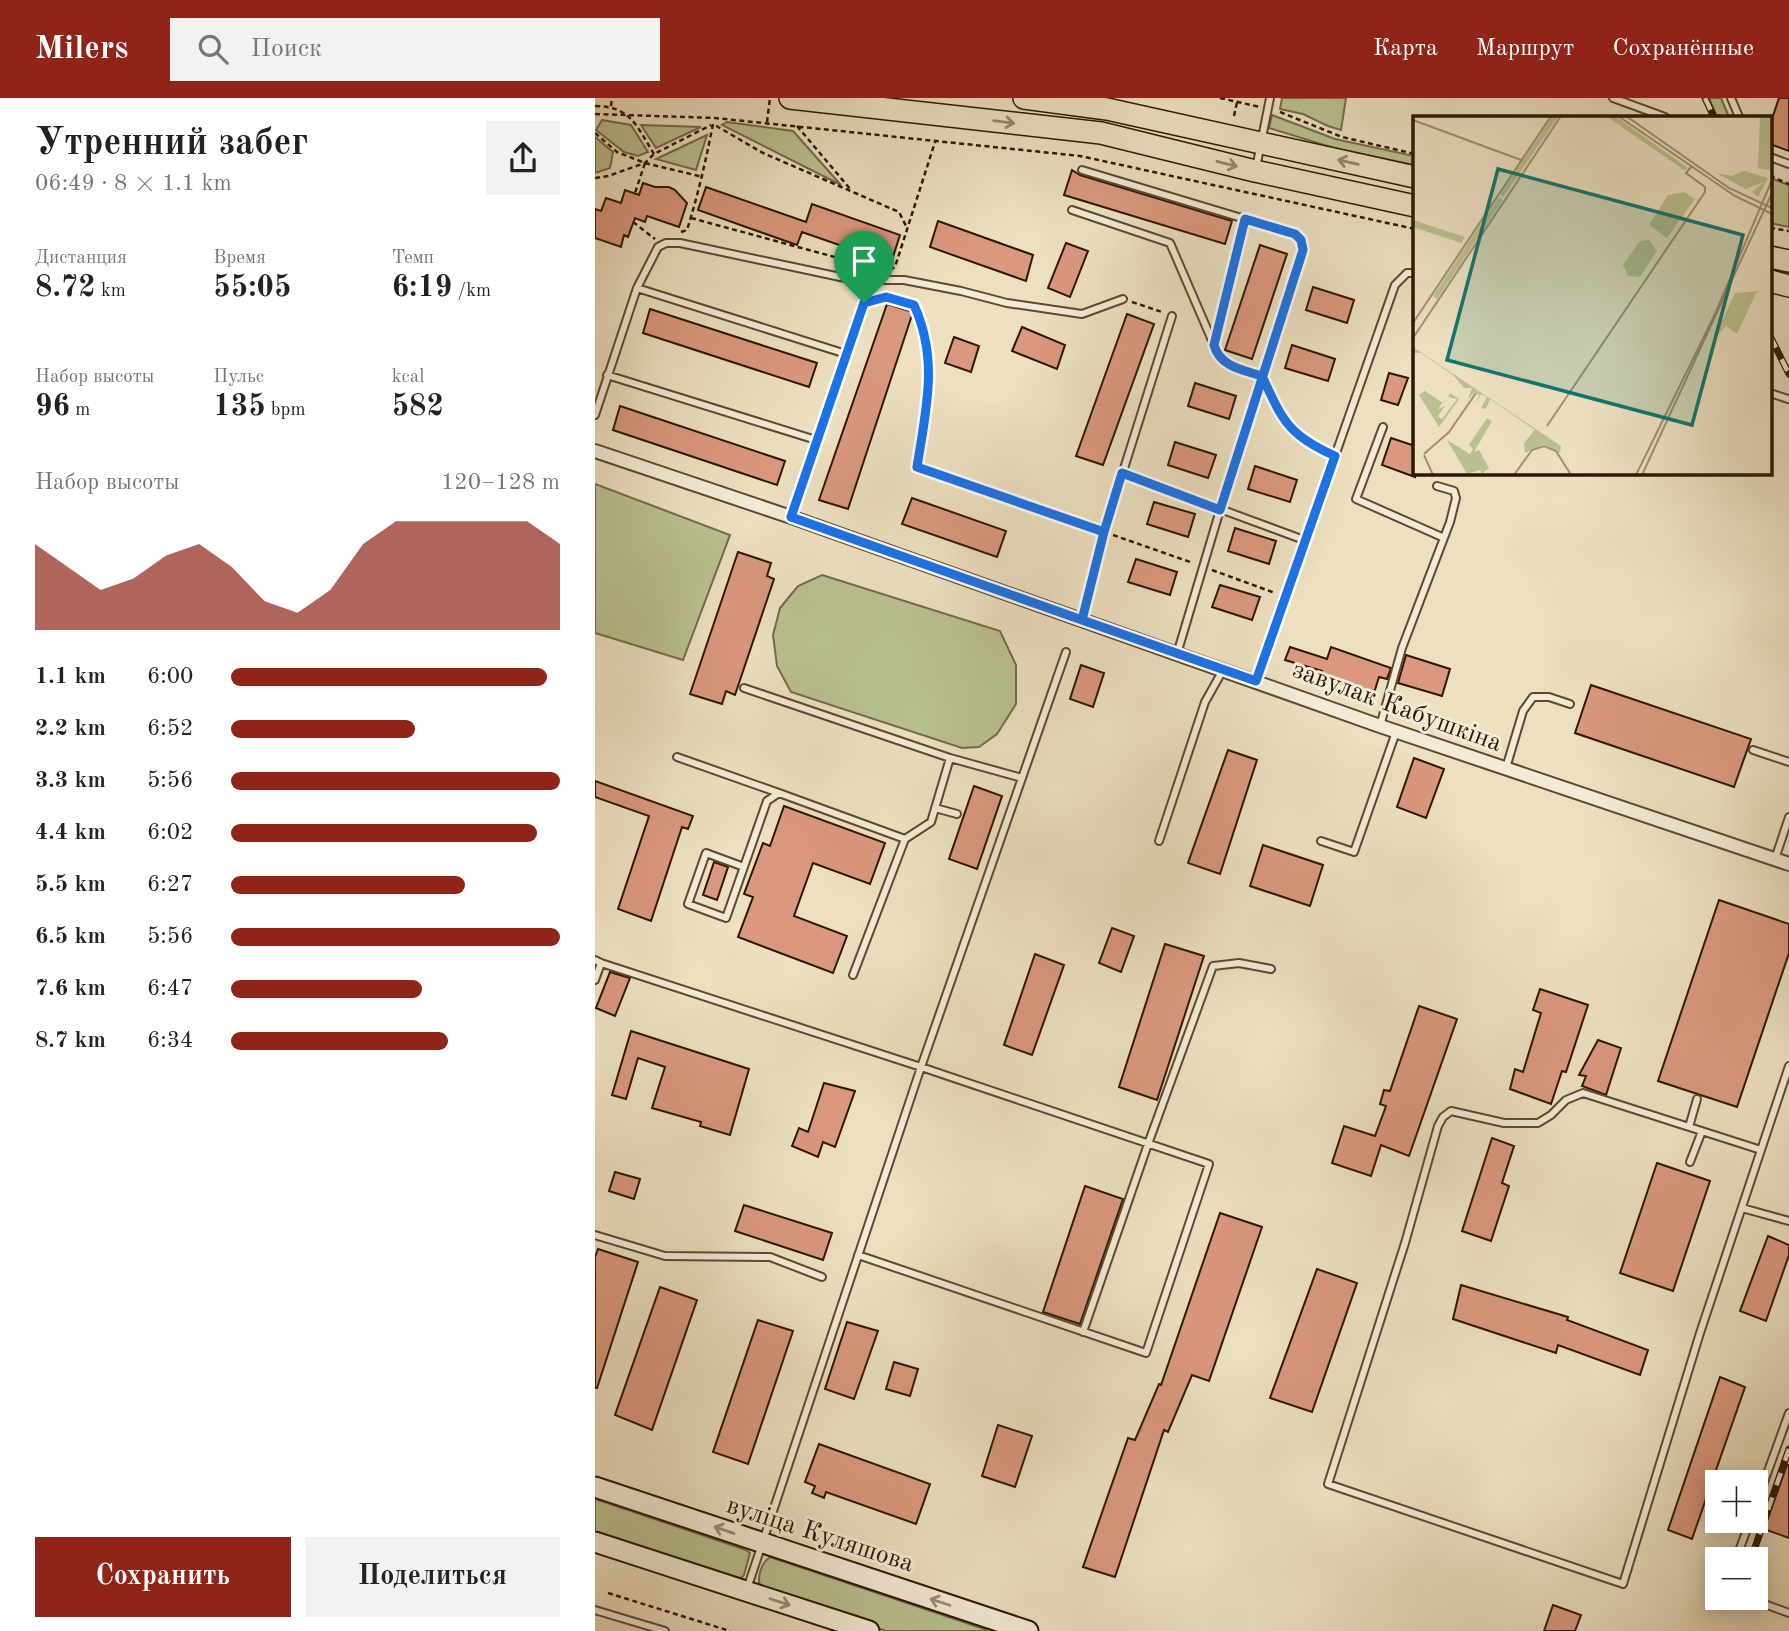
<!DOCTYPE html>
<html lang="ru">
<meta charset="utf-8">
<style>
body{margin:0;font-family:"Old Standard TT",serif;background:#f2f2f2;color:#222;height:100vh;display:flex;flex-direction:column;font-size:26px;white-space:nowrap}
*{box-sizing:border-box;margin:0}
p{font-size:23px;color:#767676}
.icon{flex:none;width:38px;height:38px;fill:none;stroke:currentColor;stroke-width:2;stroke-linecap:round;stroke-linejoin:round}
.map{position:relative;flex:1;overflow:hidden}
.panel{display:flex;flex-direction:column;background:#fff;width:595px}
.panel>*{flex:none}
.fabs{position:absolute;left:1110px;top:1372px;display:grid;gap:14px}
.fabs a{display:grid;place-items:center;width:63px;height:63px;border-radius:0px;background:#fff;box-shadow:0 4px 18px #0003;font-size:35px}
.pin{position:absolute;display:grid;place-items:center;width:60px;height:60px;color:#fff;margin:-72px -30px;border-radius:50% 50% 50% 0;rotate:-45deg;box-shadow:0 0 7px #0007}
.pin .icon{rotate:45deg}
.round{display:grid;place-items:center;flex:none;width:74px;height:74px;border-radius:0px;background:#f2f2f2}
.head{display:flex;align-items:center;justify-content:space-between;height:119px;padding:0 35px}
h1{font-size:38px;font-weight:800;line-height:52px}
.figures{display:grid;grid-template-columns:repeat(3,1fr);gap:10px;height:119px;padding:7px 35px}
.figures div{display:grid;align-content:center}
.figures b{font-size:30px;font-weight:800}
.figures small{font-size:19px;font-weight:400}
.figures p{font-size:19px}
.chart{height:196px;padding:14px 35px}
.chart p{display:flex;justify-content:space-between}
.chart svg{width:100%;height:126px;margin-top:7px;fill:#8f2418;opacity:.7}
.action{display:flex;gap:14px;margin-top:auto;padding:14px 35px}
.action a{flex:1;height:80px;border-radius:0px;background:#8f2418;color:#fff;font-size:28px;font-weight:800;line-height:80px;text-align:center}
.action a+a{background:#f2f2f2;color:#222}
ul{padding:0 35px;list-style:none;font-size:23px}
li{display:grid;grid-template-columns:112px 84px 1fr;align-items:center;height:52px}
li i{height:18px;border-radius:9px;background:#8f2418}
header{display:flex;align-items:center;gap:42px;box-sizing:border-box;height:98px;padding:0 35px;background:#8f2418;color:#fff}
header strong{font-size:33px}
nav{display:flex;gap:38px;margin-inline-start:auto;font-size:24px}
.search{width:490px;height:63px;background:#f2f2f2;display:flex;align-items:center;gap:18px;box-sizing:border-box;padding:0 24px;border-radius:0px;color:#767676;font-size:26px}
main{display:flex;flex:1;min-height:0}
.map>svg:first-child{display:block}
.green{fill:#bac191;stroke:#746c48;stroke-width:2}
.building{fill:#da987e;stroke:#2d1700;stroke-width:2}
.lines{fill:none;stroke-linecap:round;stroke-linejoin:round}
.lane-casing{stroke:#5d4930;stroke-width:10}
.street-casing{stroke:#5d4930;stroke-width:16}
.secondary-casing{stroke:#2d1700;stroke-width:23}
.primary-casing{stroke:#2d1700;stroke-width:24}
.path{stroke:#2d1700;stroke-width:2.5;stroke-dasharray:5 3.5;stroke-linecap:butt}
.lane{stroke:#f3ebd7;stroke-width:6}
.street{stroke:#f3ebd7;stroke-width:12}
.secondary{stroke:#f3ebd7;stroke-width:19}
.primary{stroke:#ece0c1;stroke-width:21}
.rail-casing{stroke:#2d1700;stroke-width:7}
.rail{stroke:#f3ebd7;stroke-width:4.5;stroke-dasharray:13;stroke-linecap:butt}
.oneway{stroke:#96866a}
.oneway2{stroke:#9a8c76}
.route-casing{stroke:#fff;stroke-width:14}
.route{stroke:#1a73e8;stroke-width:9}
.labels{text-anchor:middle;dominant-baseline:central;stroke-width:6;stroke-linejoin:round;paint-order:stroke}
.street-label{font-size:26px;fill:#2d1700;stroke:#f3ebd7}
.inset-road{fill:none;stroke:#a09074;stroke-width:2}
.view{fill:#0f766e;fill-opacity:0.15;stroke:#0f766e;stroke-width:3.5}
.inset-edge{fill:none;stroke:#2d1700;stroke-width:3.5}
</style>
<header>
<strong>Milers</strong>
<div class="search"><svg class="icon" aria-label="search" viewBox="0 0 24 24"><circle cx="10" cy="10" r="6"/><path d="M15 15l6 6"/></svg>Поиск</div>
<nav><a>Карта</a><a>Маршрут</a><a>Сохранённые</a></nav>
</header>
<main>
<section class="panel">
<div class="head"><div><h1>Утренний забег</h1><p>06:49 · 8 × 1.1 km</p></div><a class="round"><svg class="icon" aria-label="share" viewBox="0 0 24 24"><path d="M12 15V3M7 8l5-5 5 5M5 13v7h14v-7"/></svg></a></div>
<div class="figures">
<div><p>Дистанция</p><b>8.72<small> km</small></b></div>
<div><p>Время</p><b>55:05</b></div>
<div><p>Темп</p><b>6:19<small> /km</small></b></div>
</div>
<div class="figures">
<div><p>Набор высоты</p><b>96<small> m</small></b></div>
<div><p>Пульс</p><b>135<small> bpm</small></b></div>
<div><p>kcal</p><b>582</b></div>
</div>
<div class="chart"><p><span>Набор высоты</span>120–128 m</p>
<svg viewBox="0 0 160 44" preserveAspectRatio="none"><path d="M0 44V14L10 22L20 30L30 26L40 18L50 14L60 22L70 34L80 38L90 30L100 14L110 6L120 6L130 6L140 6L150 6L160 14V44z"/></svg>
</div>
<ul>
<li><b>1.1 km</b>6:00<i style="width:96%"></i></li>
<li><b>2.2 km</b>6:52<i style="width:56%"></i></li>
<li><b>3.3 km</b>5:56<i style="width:100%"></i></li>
<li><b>4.4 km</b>6:02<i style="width:93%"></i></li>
<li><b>5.5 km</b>6:27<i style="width:71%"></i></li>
<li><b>6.5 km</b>5:56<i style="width:100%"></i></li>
<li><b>7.6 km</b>6:47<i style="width:58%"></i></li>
<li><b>8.7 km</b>6:34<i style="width:66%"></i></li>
</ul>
<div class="action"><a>Сохранить</a><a>Поделиться</a></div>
</section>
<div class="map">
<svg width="1194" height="1533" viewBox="0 0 1194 1533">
<rect width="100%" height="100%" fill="#ece0c1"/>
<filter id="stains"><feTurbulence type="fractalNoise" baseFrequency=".00286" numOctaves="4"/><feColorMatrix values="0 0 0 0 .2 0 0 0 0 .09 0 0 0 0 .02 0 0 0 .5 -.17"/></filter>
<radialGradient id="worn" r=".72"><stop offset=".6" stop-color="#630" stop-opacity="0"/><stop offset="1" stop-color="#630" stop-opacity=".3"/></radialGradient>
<path class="green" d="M 687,0 L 751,0 L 746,32 L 733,28 L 708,16 L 685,11 Z
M 1114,0 L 1126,0 L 1134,19 L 1122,19 Z
M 677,17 L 740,41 L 819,58 L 819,67 L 739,50 L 674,30 Z
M 7,22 L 36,27 L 53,54 L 43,58 L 29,54 L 1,32 Z
M 132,24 L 198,33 L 246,87 L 127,27 Z
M 46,27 L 106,29 L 61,50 Z
M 112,37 L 101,72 L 61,61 Z
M 0,39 L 18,54 L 15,70 L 0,75 Z
M 1175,80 L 1194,87 L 1194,129 L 1175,125 Z
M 0,386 L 135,437 L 88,562 L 0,535 Z
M 227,477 L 405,533 L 421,567 L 421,606 L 402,636 L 384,649 L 367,650 L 196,594 L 182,568 L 178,537 L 185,510 L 203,488 Z
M 0,1401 L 151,1452 L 155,1455 L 149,1477 L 145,1481 L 0,1436 Z
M 175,1459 L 395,1533 L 291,1533 L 170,1493 L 165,1489 C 162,1479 166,1465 175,1459 Z"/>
<path class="building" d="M 1184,0 L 1194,0 L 1194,53 L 1175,46 L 1175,27 Z
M 477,72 L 485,77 L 637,123 L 630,146 L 469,97 Z
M 48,85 L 60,89 L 74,89 L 80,92 L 92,105 L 84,129 L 52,118 L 50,124 L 40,120 L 33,139 L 29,137 L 26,149 L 0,140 L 0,111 L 6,113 L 11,100 L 26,105 L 30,92 L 44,97 Z
M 111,89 L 211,124 L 217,106 L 305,137 L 296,165 L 207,134 L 202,147 L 103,112 Z
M 343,123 L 438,157 L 431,183 L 335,149 Z
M 471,145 L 493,153 L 475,199 L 453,190 Z
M 665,147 L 692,156 L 657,261 L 630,252 Z
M 718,189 L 759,202 L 752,225 L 711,212 Z
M 292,206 L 318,214 L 253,411 L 224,402 Z
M 55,211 L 222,265 L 214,289 L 48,235 Z
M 532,216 L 559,226 L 508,367 L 481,358 Z
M 427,229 L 470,247 L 462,271 L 417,253 Z
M 359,239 L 384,248 L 376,274 L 350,265 Z
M 697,247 L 740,261 L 733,283 L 690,270 Z
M 794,275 L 813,280 L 803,307 L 786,302 Z
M 600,285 L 641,298 L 634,321 L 593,308 Z
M 25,308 L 190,363 L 182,387 L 18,332 Z
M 796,340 L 820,348 L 820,379 L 787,367 Z
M 580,344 L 621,357 L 613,380 L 573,367 Z
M 660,368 L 702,382 L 695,404 L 653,391 Z
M 317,400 L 411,433 L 402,459 L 307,426 Z
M 559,404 L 600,416 L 593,439 L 552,426 Z
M 640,430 L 681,443 L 674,466 L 633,453 Z
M 143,454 L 176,465 L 172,478 L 179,481 L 140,597 L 131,593 L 127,606 L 95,596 Z
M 541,461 L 582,474 L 575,497 L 533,484 Z
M 625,487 L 665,499 L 657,522 L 617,509 Z
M 695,549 L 732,561 L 736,549 L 796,570 L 792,581 L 784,579 L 779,595 L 726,577 L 727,573 L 690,562 Z
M 811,557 L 855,571 L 847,598 L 803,585 Z
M 486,567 L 509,575 L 498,609 L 475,601 Z
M 996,587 L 1156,641 L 1139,689 L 980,635 Z
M 633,652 L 662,662 L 625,776 L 593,765 Z
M 819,660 L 849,671 L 831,720 L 802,709 Z
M 0,683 L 98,718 L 93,731 L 87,729 L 56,823 L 23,811 L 54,718 L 0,699 Z
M 379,688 L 407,698 L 382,771 L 354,761 Z
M 189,708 L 290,745 L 275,786 L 218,765 L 199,818 L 252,838 L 238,875 L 143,839 L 158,799 L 149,796 L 168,745 L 175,748 Z
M 668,747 L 728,767 L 715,808 L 655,788 Z
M 119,764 L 133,769 L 122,802 L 108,797 Z
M 1124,802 L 1194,826 L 1194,855 L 1142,1009 L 1063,983 Z
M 517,830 L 539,838 L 526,874 L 504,865 Z
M 570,846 L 609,858 L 562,1002 L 524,989 Z
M 440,856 L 469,867 L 437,957 L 409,947 Z
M 15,874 L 35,880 L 20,918 L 1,910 Z
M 945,891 L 993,907 L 971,974 L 967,973 L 956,1006 L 915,991 L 920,971 L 928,974 L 946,915 L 938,912 Z
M 824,908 L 862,921 L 814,1058 L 786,1047 L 776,1078 L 737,1065 L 749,1028 L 780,1038 L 791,1008 L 785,1006 L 789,992 L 795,993 Z
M 36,933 L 154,971 L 135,1037 L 105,1028 L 106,1024 L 57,1010 L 70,969 L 43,960 L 31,1001 L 17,997 Z
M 1003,942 L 1026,950 L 1011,997 L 987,988 L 991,978 L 984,977 Z
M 229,985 L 260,993 L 240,1049 L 228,1044 L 223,1059 L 197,1048 L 204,1030 L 213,1034 Z
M 897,1040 L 919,1048 L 907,1085 L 914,1088 L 896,1143 L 867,1133 Z
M 1062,1065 L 1115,1083 L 1078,1193 L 1025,1175 Z
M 20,1074 L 45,1081 L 39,1101 L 14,1093 Z
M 490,1088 L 528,1101 L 485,1226 L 448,1214 Z
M 149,1107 L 237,1135 L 228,1162 L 140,1133 Z
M 625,1115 L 667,1129 L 614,1283 L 597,1277 L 573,1334 L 569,1332 L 520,1479 L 488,1469 L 533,1340 L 540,1342 L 564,1286 L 566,1287 Z
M 1173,1138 L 1194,1147 L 1194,1157 L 1171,1223 L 1145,1213 Z
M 3,1151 L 43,1164 L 2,1290 L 0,1290 L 0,1159 Z
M 722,1171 L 762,1185 L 717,1314 L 675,1300 Z
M 866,1187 L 973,1219 L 972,1222 L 1053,1252 L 1045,1277 L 963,1247 L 961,1255 L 858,1221 Z
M 65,1189 L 102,1202 L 57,1332 L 20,1317 Z
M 163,1222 L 198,1233 L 153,1366 L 118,1354 Z
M 252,1224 L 283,1233 L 259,1301 L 230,1291 Z
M 299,1264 L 323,1271 L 315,1298 L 291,1291 Z
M 1125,1279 L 1150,1289 L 1097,1441 L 1073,1432 Z
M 403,1327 L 437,1338 L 420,1389 L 387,1378 Z
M 224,1346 L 335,1386 L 321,1426 L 231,1394 L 229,1400 L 217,1395 L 220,1388 L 210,1384 Z
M 1192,1367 L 1194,1367 L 1194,1440 L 1169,1431 Z
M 958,1507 L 986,1517 L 980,1533 L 949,1533 Z"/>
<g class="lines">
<defs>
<path id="lane" d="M 1018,0 L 1070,19
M 1136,0 L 1144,19
M 1175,59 L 1194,66
M 661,70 L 675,0
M 487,72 L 650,121 L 619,247 C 625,269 648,272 667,278 C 688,323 692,337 740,358
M 477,112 L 575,145 L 619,247
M 277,182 L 309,182 L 366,193 L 412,205 L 487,216 L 528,201
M 42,190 L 63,149 L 71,145 L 85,145 L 250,180 L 277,182 L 196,419
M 12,277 L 221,342
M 1175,295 L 1193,301
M 0,317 L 42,190 L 251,256
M 788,329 L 761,401 L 847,439
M 322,369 L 509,434
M 528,375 L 709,442
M 487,522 L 509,434 L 577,218
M 582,556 L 625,412 L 708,152 L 706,142 L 700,136 L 650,121
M 661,583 L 800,187 L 812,175 L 820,175
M 149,590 L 355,660 L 427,680
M 785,628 L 807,550 L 855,424 L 861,400 L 859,393 L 842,388
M 1158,652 L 1194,664
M 82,659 L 184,695
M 911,670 L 928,613 L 938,599 L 954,599 L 975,606
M 340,710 L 362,716
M 564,743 L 610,604 L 628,572
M 726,743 L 759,754 L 801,634
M 1180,761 L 1194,719
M 149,769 L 111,755 L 93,806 L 131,820 L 172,703 L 184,695 L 310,741
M 0,862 L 6,865 L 0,882
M 6,865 L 326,969 L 614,1066 L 551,1255 L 263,1157
M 258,877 L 310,741 L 336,724 L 355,660
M 1094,1029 L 1102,1001
M 1166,1052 L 988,995 L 971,1002 L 956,1017 L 943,1025 L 909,1025 L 856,1013 L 848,1019 L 843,1028 L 810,1145 L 733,1386 L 1028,1486 L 1105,1235 L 1194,968
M 1095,1064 L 1107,1033
M 1147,1110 L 1194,1123
M 0,1137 L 70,1158 L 175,1159 L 227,1179
M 488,1234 L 553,1046 L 618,868 L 644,865 L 676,871
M 1160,1409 L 1194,1315
M 1141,1461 L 1155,1423
M 152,1491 L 326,969 L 471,554
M 1153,1500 L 1194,1515
M 0,1512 L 70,1533"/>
<path id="street" d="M 0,353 L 196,419 L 785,628 L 1194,766"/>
<path id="secondary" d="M 0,1389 L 433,1533
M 0,1444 L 274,1533"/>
<path id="primary" d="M 195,0 L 506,35 L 660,73 L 820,108
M 429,0 L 512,11 L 820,79
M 1175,159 L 1194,163
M 1175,183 L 1194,188"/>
</defs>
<use href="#lane" class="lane-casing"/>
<use href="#street" class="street-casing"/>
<use href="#secondary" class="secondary-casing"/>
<use href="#primary" class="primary-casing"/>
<path class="path" d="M 625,0 L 665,9
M 0,8 C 36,8 42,29 59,56
M 16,8 L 17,0
M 685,14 L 747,39 L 820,56
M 0,16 L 120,20 L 485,58 L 820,131
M 639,18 L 642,4
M 172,24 L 175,0
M 202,28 L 256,92
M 0,35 L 22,54 L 50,65 L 40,95
M 50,65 L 108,79
M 1175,78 L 1194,86
M 0,80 L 13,78 L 50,65 L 59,56 L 116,27
M 96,120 L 284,171
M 38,124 L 60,141
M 1175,130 L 1194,133
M 86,134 L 92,132 C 103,97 111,62 118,26 L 168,55 L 304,114 L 312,130
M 295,172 L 300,169 L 340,44
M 282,202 L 291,199 L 319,207 C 343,259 333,304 324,358
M 537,204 L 567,214
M 518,437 L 598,465
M 617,472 L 680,495
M 13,1495 L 135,1533"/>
<use href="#lane" class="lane"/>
<use href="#street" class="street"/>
<use href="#secondary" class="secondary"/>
<use href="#primary" class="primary"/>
<defs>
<path id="rail" d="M 1110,0 L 1119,19
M 1175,238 L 1194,276
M 1156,1461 L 1194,1351"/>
</defs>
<use href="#rail" class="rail-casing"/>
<use href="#rail" class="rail"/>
</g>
<defs><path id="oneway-shaft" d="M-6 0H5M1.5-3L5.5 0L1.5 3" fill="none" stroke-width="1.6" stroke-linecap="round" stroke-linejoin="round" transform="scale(1.75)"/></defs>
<g class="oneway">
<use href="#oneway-shaft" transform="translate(409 24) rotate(7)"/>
<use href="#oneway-shaft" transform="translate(753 64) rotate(-167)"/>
<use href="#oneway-shaft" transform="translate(632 66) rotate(14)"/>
</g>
<g class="oneway2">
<use href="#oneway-shaft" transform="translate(129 1432) rotate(-161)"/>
<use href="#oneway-shaft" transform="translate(185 1504) rotate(18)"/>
<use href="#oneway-shaft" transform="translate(345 1504) rotate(-162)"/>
</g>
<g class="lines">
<defs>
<path id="route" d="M 269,205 L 291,199 L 319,207 C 344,262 331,311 322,369 L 509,434 L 487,522 L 661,583 L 740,358 C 693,337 688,323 667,278 C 648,272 625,269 619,247 L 650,121 L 700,136 L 706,142 L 708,152 L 625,412 L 527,375 L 509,434 L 487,522 L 196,419 L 269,205"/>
</defs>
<use href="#route" class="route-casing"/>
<use href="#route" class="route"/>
</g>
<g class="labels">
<g class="street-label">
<text transform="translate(802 609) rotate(20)">завулак Кабушкіна</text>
<text transform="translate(225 1437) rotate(18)">вуліца Куляшова</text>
</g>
</g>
<g transform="translate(818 18)">
<rect width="359" height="359" fill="#ece0c1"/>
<path d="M 139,0 L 146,0 L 90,81 L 87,79 ZM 193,0 L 202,0 L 275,52 L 271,54 ZM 347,0 L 357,0 L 357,54 L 345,52 ZM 331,55 L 355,62 L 345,81 L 339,76 L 351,66 L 333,73 L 303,57 L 319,60 ZM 271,76 L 282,83 L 254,122 L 236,109 L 255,79 ZM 86,81 L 90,84 L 24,183 L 20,180 ZM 0,104 L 3,105 L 52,121 L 48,127 L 0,111 ZM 236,124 L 244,135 L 227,161 L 215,160 L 210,149 L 227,125 ZM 348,175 L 343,177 L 324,218 L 313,210 L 300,224 L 322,177 ZM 0,231 L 148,330 L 147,337 L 131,328 L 112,337 L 111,327 L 122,314 L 77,283 L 73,293 L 68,292 L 74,281 L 68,278 L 63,288 L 66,279 L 62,276 L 55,283 L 59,272 L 51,272 L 40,259 L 8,237 L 0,237 ZM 12,275 L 30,287 L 36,283 L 29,287 L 25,293 L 32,290 L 25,300 L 29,303 L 44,283 L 35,281 L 37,277 L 46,283 L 26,311 L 6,279 ZM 74,302 L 79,305 L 61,336 L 66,334 L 76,352 L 69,358 L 67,354 L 54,358 L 34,324 L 57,338 L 60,333 L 56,329 Z" fill="#bac191"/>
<path class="inset-road" d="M 205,0 L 322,80 L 359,98M 213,0 L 316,72 L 359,92M 0,4 L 108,44M 0,207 L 138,0M 0,222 L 148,0M 134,310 L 292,76 L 292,71 L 273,57 L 278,51M 11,338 L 36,316 L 63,277M 11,339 L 20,359M 101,359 L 119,334 L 131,330 L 143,335 L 158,359M 223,359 L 302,198 L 359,64M 229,359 L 359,77"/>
<path class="view" d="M 85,53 L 330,119 L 279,309 L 34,244 Z"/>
<rect width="359" height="359" class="inset-edge"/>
</g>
<rect width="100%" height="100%" filter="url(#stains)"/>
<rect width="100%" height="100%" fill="url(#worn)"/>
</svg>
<div class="fabs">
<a>+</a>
<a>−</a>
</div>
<div class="pin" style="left:269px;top:205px;background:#1e9e55"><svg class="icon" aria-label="arrive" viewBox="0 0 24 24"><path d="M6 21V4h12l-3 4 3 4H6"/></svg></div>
</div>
</main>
